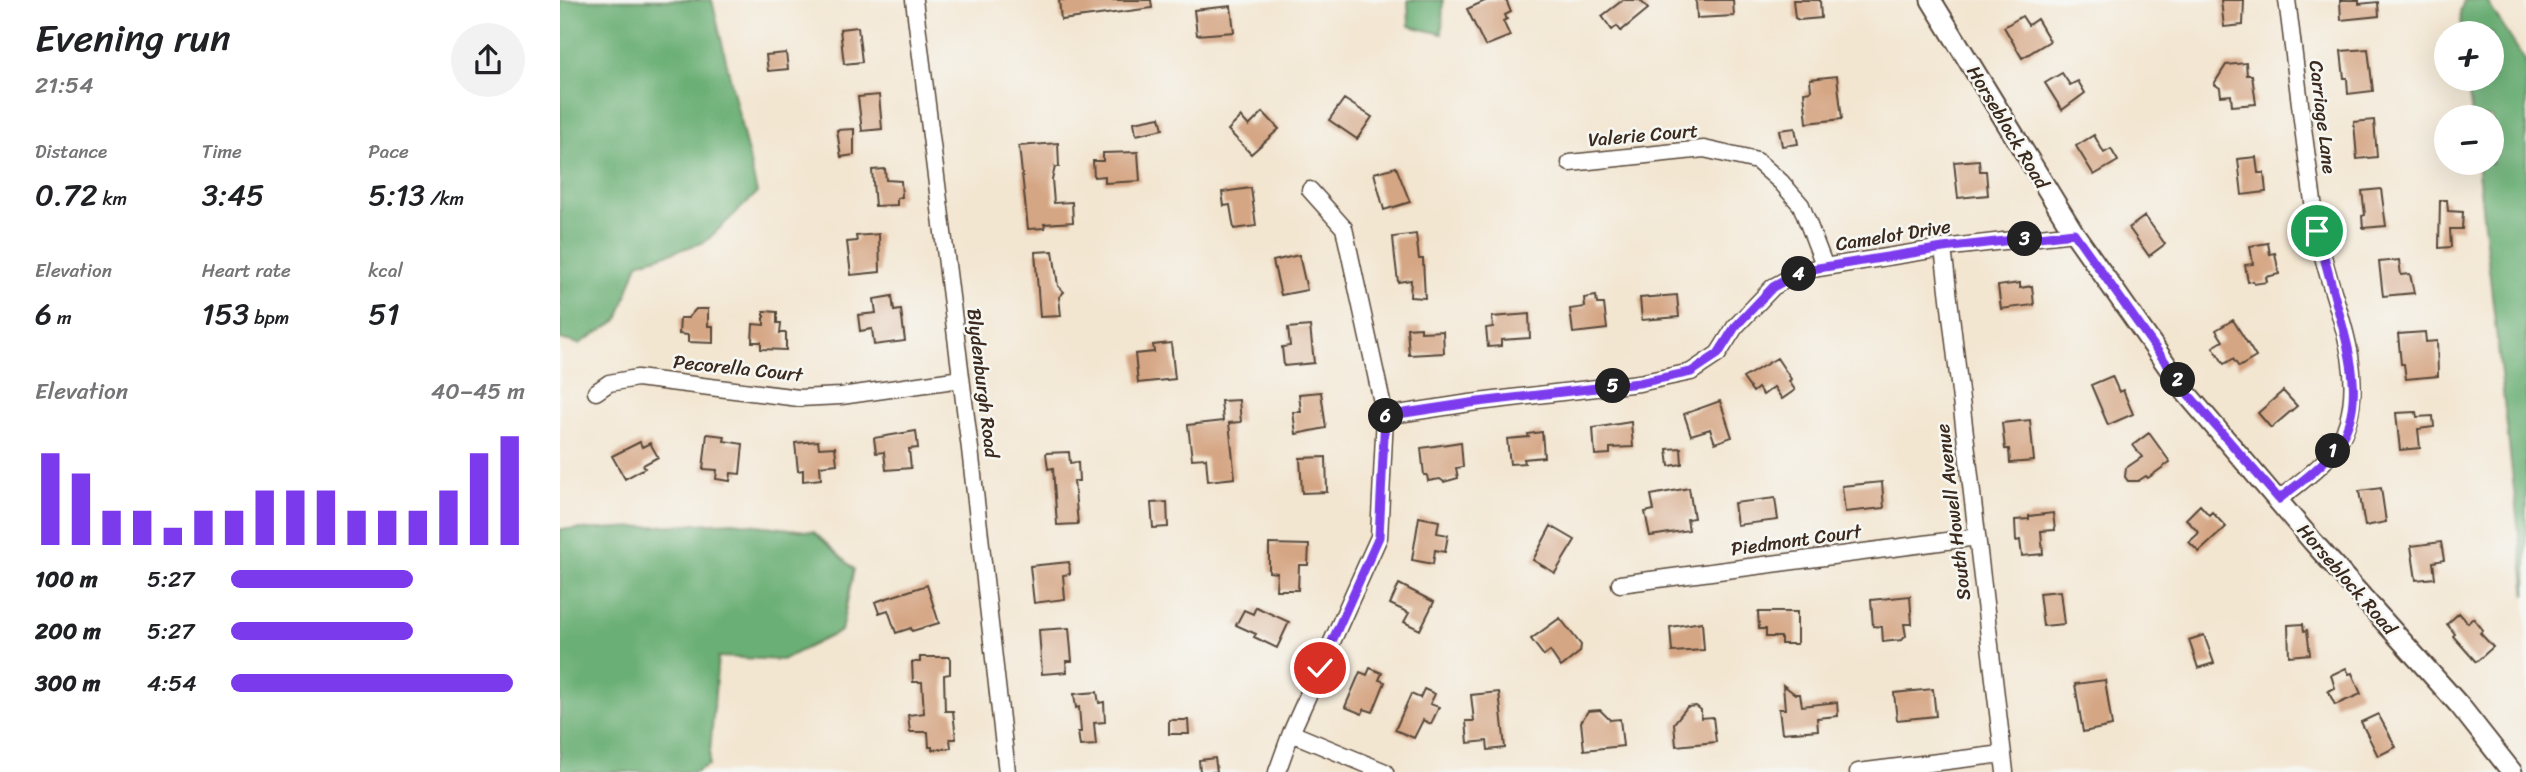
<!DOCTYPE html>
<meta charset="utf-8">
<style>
body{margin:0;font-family:Sriracha,sans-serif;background:#f2f2f2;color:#202124;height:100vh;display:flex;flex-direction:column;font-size:26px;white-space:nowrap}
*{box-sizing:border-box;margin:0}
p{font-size:23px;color:#757577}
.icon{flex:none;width:38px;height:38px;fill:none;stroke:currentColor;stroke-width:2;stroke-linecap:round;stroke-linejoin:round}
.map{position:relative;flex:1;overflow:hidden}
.sheet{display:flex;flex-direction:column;background:#fff;width:560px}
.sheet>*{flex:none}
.fabs{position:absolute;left:1874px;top:21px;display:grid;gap:14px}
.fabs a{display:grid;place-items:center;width:70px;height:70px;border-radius:50%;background:#fff;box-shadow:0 7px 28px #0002;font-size:35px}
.pin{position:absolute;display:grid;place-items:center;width:60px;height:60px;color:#fff;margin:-30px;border:4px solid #fff;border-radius:50%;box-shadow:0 2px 7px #0007}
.km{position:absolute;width:35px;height:35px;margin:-18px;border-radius:50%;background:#222;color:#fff;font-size:19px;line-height:35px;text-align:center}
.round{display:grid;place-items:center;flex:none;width:74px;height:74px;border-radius:37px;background:#f2f2f2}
.head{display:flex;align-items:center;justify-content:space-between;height:119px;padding:0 35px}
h1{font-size:38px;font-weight:600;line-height:52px}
.figures{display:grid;grid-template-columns:repeat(3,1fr);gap:10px;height:119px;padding:7px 35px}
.figures div{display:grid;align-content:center}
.figures b{font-size:30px;font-weight:600}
.figures small{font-size:19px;font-weight:400}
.figures p{font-size:19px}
.chart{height:196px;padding:14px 35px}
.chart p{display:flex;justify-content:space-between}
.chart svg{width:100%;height:126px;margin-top:7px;stroke:#7c3aed;stroke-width:6}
ul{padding:0 35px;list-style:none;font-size:23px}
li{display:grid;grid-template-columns:112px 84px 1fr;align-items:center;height:52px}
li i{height:18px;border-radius:9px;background:#7c3aed}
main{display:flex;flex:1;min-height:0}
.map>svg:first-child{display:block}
.forest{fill:#6aaf74;stroke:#526c49;stroke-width:2}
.building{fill:#d5a684}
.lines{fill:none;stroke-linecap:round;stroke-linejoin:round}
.minor-casing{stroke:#574639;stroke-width:19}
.tertiary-casing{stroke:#574639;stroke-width:23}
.minor{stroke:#fff;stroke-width:16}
.tertiary{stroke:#fff;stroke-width:19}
.route-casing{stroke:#fff;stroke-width:14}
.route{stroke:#7c3aed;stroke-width:9}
.labels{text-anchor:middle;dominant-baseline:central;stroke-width:5;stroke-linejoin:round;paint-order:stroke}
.street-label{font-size:19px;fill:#3b2a1e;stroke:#f6f6f2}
</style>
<main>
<section class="sheet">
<div class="head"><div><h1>Evening run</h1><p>21:54</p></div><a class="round"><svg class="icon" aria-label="share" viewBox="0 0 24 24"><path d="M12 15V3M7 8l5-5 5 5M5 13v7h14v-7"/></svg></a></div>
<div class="figures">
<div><p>Distance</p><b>0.72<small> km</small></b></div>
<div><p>Time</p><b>3:45</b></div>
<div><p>Pace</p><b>5:13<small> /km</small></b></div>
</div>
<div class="figures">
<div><p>Elevation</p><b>6<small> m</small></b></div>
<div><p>Heart rate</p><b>153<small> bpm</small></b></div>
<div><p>kcal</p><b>51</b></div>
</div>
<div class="chart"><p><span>Elevation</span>40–45 m</p>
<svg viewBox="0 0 160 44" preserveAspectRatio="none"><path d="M5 44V12M15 44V19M25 44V32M35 44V32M45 44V38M55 44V32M65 44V32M75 44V25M85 44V25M95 44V25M105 44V32M115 44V32M125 44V32M135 44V25M145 44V12M155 44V6"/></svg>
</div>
<ul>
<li><b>100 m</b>5:27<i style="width:62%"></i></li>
<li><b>200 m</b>5:27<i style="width:62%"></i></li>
<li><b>300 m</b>4:54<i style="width:96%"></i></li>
</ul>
</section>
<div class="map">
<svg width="1966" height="772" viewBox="0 0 1966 772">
<rect width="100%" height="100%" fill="#f6f6f2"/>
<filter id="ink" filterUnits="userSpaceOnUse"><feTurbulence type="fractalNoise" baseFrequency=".0143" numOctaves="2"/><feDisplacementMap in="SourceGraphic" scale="14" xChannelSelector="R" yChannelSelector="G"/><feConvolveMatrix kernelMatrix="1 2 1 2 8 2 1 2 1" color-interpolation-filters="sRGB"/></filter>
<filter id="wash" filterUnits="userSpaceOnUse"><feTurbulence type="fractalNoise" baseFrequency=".00686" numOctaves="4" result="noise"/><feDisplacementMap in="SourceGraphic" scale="28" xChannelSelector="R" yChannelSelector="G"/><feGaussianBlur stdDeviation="1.57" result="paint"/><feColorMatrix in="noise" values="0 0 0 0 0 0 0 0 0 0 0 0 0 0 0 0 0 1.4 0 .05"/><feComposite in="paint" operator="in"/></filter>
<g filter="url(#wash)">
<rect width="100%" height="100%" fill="#f3e6d1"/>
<path class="forest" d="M 0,0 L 152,0 L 197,193 L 145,242 L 78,263 L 58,320 L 19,344 L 0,339 Z
M 848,0 L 883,0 L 882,34 L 849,26 Z
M 1904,0 L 1926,0 L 1966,62 L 1966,596 L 1917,163 L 1932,163 L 1932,117 L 1912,117 L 1907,79 L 1932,79 L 1932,33 L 1902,33 L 1900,12 Z
M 173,522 L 254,532 L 294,569 L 281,631 L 222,660 L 158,657 L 149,765 L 134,772 L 0,772 L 0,529 L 41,529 Z"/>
<g id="blocks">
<path class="building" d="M 499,0 L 591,0 L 592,8 L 501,20 Z
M 927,0 L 946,0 L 951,12 L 945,15 L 947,19 L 943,21 L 950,36 L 925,46 L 907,9 Z
M 1063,0 L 1080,0 L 1088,9 L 1061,31 L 1057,26 L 1052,30 L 1042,16 Z
M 1136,0 L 1173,0 L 1174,16 L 1137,18 Z
M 1233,0 L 1260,0 L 1261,18 L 1239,20 L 1235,18 Z
M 1661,0 L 1684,0 L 1683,25 L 1664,27 Z
M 1780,0 L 1799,0 L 1799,4 L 1818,2 L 1819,16 L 1781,20 Z
M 671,6 L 674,32 L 637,35 L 634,10 Z
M 1462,16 L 1468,25 L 1477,19 L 1490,41 L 1462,58 L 1444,27 Z
M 298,27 L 302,62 L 284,64 L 280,29 Z
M 1808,49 L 1813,91 L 1788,94 L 1787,78 L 1784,78 L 1781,51 Z
M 226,53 L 228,69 L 208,71 L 206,55 Z
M 1686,63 L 1687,75 L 1692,75 L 1696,104 L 1672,106 L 1671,95 L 1661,96 L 1660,88 L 1654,84 L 1666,65 Z
M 1502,73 L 1510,85 L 1518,81 L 1525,93 L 1502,110 L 1485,83 Z
M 1277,76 L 1282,119 L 1247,123 L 1244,92 L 1251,91 L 1250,79 Z
M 319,95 L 322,129 L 302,131 L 298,97 Z
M 784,99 L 812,117 L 797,139 L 769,120 Z
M 703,112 L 719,129 L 691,154 L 668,130 L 681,117 L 689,126 Z
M 600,117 L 603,129 L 576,135 L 574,122 Z
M 1814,120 L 1817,157 L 1797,159 L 1794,122 Z
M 1235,128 L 1238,144 L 1222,146 L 1219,130 Z
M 294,129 L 294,155 L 281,157 L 277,130 Z
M 1534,135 L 1544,153 L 1551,149 L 1558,161 L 1534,175 L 1516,146 Z
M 498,143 L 499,167 L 495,167 L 492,179 L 494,203 L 512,202 L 513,222 L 484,224 L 485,228 L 468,229 L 459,146 Z
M 578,152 L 580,181 L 545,183 L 545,176 L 534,177 L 533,161 L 543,161 L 543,153 Z
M 1696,157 L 1698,173 L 1704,173 L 1706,192 L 1682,195 L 1678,159 Z
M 1419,160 L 1420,171 L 1426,171 L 1428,195 L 1398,198 L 1394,162 Z
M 836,167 L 850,202 L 824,210 L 814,173 Z
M 325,169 L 326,180 L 341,181 L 342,197 L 337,198 L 337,205 L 315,206 L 312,170 Z
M 691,188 L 696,226 L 674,229 L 670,205 L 664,206 L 662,192 Z
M 1821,189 L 1826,226 L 1803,228 L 1802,216 L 1805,215 L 1802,191 Z
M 1880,200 L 1887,200 L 1888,211 L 1903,212 L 1902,229 L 1890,229 L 1891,247 L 1879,248 Z
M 1585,216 L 1605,244 L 1589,256 L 1569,228 Z
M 319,234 L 320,272 L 291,275 L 287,242 L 297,241 L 296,236 Z
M 856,234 L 859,259 L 863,259 L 865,298 L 850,297 L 851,280 L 838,282 L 835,258 L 833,237 Z
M 1708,243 L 1710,254 L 1715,253 L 1719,274 L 1706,277 L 1707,282 L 1694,284 L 1693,281 L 1688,282 L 1685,265 L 1693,264 L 1690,246 Z
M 493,251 L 498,286 L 504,292 L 499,297 L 501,316 L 480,317 L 475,252 Z
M 739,255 L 747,290 L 721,295 L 713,261 Z
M 1839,260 L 1841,275 L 1850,274 L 1854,293 L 1823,296 L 1819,262 Z
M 1460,283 L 1460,288 L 1472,286 L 1474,305 L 1441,309 L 1438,286 Z
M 1117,295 L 1119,317 L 1082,320 L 1080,298 Z
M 332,296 L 334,311 L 341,310 L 345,341 L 314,345 L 312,329 L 300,331 L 298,315 L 316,313 L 314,299 Z
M 1036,296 L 1037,304 L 1044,304 L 1047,329 L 1013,333 L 1010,309 L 1025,307 L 1024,298 Z
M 136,309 L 148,309 L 148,326 L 153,326 L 153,343 L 128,342 L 128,335 L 119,334 L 120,318 L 128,318 Z
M 204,311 L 217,312 L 217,323 L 221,323 L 220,333 L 226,333 L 226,350 L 201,349 L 201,342 L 192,342 L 193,324 L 204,325 Z
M 969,314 L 970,338 L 941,340 L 941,346 L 928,347 L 926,328 L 933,327 L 932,317 Z
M 1673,320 L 1696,357 L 1679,367 L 1673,359 L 1664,364 L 1653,347 L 1663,341 L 1656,330 Z
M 750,326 L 754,363 L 724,366 L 722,347 L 730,346 L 728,328 Z
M 861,327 L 861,332 L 883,331 L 884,353 L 849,355 L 847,328 Z
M 1865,332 L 1866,342 L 1877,341 L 1878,376 L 1846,379 L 1844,364 L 1841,364 L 1838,334 Z
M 611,343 L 615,379 L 578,383 L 575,354 L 594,352 L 593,345 Z
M 1217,358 L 1231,379 L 1229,381 L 1235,390 L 1222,399 L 1214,387 L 1203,395 L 1198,388 L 1193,392 L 1183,378 Z
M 1552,376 L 1559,392 L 1563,390 L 1573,414 L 1548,425 L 1531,385 Z
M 1723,391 L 1737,406 L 1711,428 L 1698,413 Z
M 761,392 L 766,428 L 736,434 L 733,412 L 741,412 L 739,394 Z
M 679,400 L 681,422 L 669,423 L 675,478 L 648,481 L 646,458 L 632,459 L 628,425 L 663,421 L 661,401 Z
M 1160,401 L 1172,437 L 1155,443 L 1150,429 L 1131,435 L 1124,414 Z
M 1856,412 L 1857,417 L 1873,416 L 1874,427 L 1858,429 L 1860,448 L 1840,450 L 1836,413 Z
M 1470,420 L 1474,461 L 1450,463 L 1449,449 L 1445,449 L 1442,423 Z
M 1071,422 L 1073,447 L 1050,448 L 1050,454 L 1035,455 L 1033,428 Z
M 356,431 L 358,448 L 349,449 L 351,468 L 326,470 L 324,452 L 316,453 L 314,438 Z
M 982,432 L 984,457 L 964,459 L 965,463 L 950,464 L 947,439 L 969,437 L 968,434 Z
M 1589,433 L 1610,462 L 1588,478 L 1586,476 L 1578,481 L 1568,481 L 1565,477 L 1566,468 L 1582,457 L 1573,445 Z
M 147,434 L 165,436 L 164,441 L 183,444 L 180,474 L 171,473 L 170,481 L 156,479 L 157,470 L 143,469 Z
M 258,441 L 259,448 L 275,447 L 277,464 L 260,466 L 261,479 L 243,481 L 243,470 L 238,471 L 235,443 Z
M 80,442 L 82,447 L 90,443 L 98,457 L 83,465 L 85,468 L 65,479 L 52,456 Z
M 901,442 L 903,467 L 896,468 L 898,478 L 884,482 L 880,479 L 868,481 L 867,475 L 864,475 L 861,448 Z
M 1121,448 L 1122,464 L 1109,466 L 1107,449 Z
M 509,452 L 510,463 L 518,462 L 519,481 L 514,481 L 518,524 L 497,525 L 493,468 L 488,469 L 486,453 Z
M 766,457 L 767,492 L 742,493 L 740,458 Z
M 1322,482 L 1324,508 L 1285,512 L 1282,486 Z
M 1129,488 L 1134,518 L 1127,519 L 1129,530 L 1090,536 L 1085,512 L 1094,510 L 1091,495 Z
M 1821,488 L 1826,522 L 1805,526 L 1799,491 Z
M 1215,498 L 1218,520 L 1177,525 L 1174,503 Z
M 607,502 L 608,527 L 593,528 L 591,503 Z
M 1640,505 L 1649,515 L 1652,512 L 1666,527 L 1639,552 L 1629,542 L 1639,533 L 1626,519 Z
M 1493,513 L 1495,530 L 1481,531 L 1483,554 L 1462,556 L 1460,540 L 1456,541 L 1455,520 L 1469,519 L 1469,516 Z
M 859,517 L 879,521 L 877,533 L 888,535 L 885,552 L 875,550 L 873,564 L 852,560 Z
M 991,526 L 1015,540 L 995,573 L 973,560 Z
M 1881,542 L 1884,560 L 1873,562 L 1875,578 L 1856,580 L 1851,546 Z
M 709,544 L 749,545 L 748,565 L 739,565 L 738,590 L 716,590 L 717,573 L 709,572 Z
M 509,562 L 510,574 L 503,575 L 505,599 L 474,603 L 470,566 Z
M 839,584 L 874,602 L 860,630 L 844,622 L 849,613 L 830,604 Z
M 367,585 L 379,623 L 352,631 L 351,628 L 336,633 L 328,610 L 319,613 L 315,602 Z
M 1500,591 L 1504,624 L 1483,626 L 1479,593 Z
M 1350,596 L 1352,624 L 1344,624 L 1346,636 L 1342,640 L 1323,642 L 1322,627 L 1313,626 L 1311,600 Z
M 696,607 L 729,622 L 717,648 L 694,637 L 696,634 L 676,625 L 684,610 L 693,614 Z
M 1198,612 L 1237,612 L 1237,644 L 1221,644 L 1221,637 L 1206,637 L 1206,629 L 1199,629 Z
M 1899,613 L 1908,623 L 1913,618 L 1923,630 L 1920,633 L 1933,647 L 1916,662 L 1893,636 L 1895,634 L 1887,624 Z
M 1000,618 L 1021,645 L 1020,652 L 1001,667 L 990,651 L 984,656 L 971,639 Z
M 1142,622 L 1144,650 L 1112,652 L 1110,627 Z
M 1743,624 L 1744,631 L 1747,630 L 1750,654 L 1729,656 L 1728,625 Z
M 509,628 L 512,661 L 506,661 L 507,672 L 482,674 L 479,630 Z
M 1644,635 L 1654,663 L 1638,668 L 1629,640 Z
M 360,657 L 390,657 L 390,674 L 384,675 L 385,711 L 393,711 L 396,739 L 390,739 L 391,748 L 372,750 L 372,747 L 369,747 L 368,732 L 350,732 L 348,715 L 364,713 L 362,682 L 353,682 L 352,662 L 360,662 Z
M 810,668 L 822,673 L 819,680 L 825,682 L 813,712 L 804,709 L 802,714 L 785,707 L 800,672 L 807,675 Z
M 1786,668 L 1789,674 L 1792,673 L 1801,694 L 1775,705 L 1768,691 L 1775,688 L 1771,675 Z
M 1545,680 L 1552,726 L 1523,732 L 1515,684 Z
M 1223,685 L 1235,694 L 1240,694 L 1242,706 L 1277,702 L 1278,716 L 1257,718 L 1258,730 L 1222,733 L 1219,709 L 1225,709 Z
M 864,689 L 875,694 L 870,704 L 879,707 L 871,724 L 863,720 L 854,738 L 835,730 L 851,694 L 860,698 Z
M 1373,689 L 1376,716 L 1337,720 L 1334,693 Z
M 537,692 L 539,703 L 544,702 L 545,722 L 534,723 L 536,745 L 520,746 L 518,732 L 521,732 L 519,707 L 516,708 L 514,694 Z
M 939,692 L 945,748 L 928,750 L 927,741 L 908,743 L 906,721 L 914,721 L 911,695 Z
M 1136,706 L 1141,710 L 1141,718 L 1153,717 L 1156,742 L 1116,746 L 1114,723 L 1127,707 Z
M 1040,710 L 1050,720 L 1060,719 L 1063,746 L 1024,750 L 1021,722 L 1028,711 Z
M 1818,714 L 1836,747 L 1818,756 L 1801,722 Z
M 609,720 L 628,720 L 629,734 L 609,734 Z
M 655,758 L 657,772 L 640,772 L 639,760 Z"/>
</g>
</g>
<g filter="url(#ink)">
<use href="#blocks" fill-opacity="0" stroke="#574639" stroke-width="2"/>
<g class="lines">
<defs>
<path id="minor" d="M 354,0 L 410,449 L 447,772
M 1010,163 L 1144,149 L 1197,161 L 1221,182 L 1241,205 L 1265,267
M 1383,248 L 1445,772
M 36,392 L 49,383 L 77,378 L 239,398 L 281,396 L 401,379
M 825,416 L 910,403 L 1079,383 L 1131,372 L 1158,354 L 1175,327 L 1213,287 L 1231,277 L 1252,269 L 1383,248 L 1514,233
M 1719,499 C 1746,478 1779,456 1788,421 C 1806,354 1766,292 1757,228 C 1745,152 1737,76 1727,0
M 1060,584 L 1417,537
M 731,733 L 825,772
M 717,772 L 731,733 L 819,537 L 825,416 L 784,228 L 750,190
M 1298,772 L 1443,754"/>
<path id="tertiary" d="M 1371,0 L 1514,233 L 1627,394 L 1754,543 L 1900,706 L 1952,772"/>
</defs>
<use href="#minor" class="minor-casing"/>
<use href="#tertiary" class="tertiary-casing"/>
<use href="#minor" class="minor"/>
<use href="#tertiary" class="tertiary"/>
</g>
</g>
<g class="lines" filter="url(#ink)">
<defs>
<path id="route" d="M 760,668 L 819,537 L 825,416 L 910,403 L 1079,383 L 1131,372 L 1158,354 L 1175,327 L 1213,287 L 1231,277 L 1252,269 L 1383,248 L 1514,233 L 1628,394 L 1719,499 C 1738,484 1760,469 1775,449 C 1807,408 1790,354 1778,309 C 1771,283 1764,257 1757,231"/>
</defs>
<use href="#route" class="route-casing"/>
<use href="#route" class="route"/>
</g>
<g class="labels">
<g class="street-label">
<text transform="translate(1763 117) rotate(83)">Carriage Lane</text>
<text transform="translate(1448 127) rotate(59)">Horseblock Road</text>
<text transform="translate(1083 135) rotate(-5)">Valerie Court</text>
<text transform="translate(1333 235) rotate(-9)">Camelot Drive</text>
<text transform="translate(178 368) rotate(6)">Pecorella Court</text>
<text transform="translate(423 383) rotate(83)">Blydenburgh Road</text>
<text transform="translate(1393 512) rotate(-97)">South Howell Avenue</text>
<text transform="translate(1236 540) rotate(-8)">Piedmont Court</text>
<text transform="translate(1787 579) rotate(49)">Horseblock Road</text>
</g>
</g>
</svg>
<div class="fabs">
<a>+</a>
<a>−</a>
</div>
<div class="pin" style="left:1757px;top:231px;background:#1e9e55"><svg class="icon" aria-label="arrive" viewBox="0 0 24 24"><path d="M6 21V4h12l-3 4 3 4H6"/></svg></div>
<div class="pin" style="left:760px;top:668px;background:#d93025"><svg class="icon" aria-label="check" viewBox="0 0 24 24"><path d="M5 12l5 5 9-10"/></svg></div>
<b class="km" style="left:1773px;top:451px">1</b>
<b class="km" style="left:1618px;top:380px">2</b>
<b class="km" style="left:1465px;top:239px">3</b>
<b class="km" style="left:1239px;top:274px">4</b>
<b class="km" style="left:1053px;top:386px">5</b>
<b class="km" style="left:826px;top:416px">6</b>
</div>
</main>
